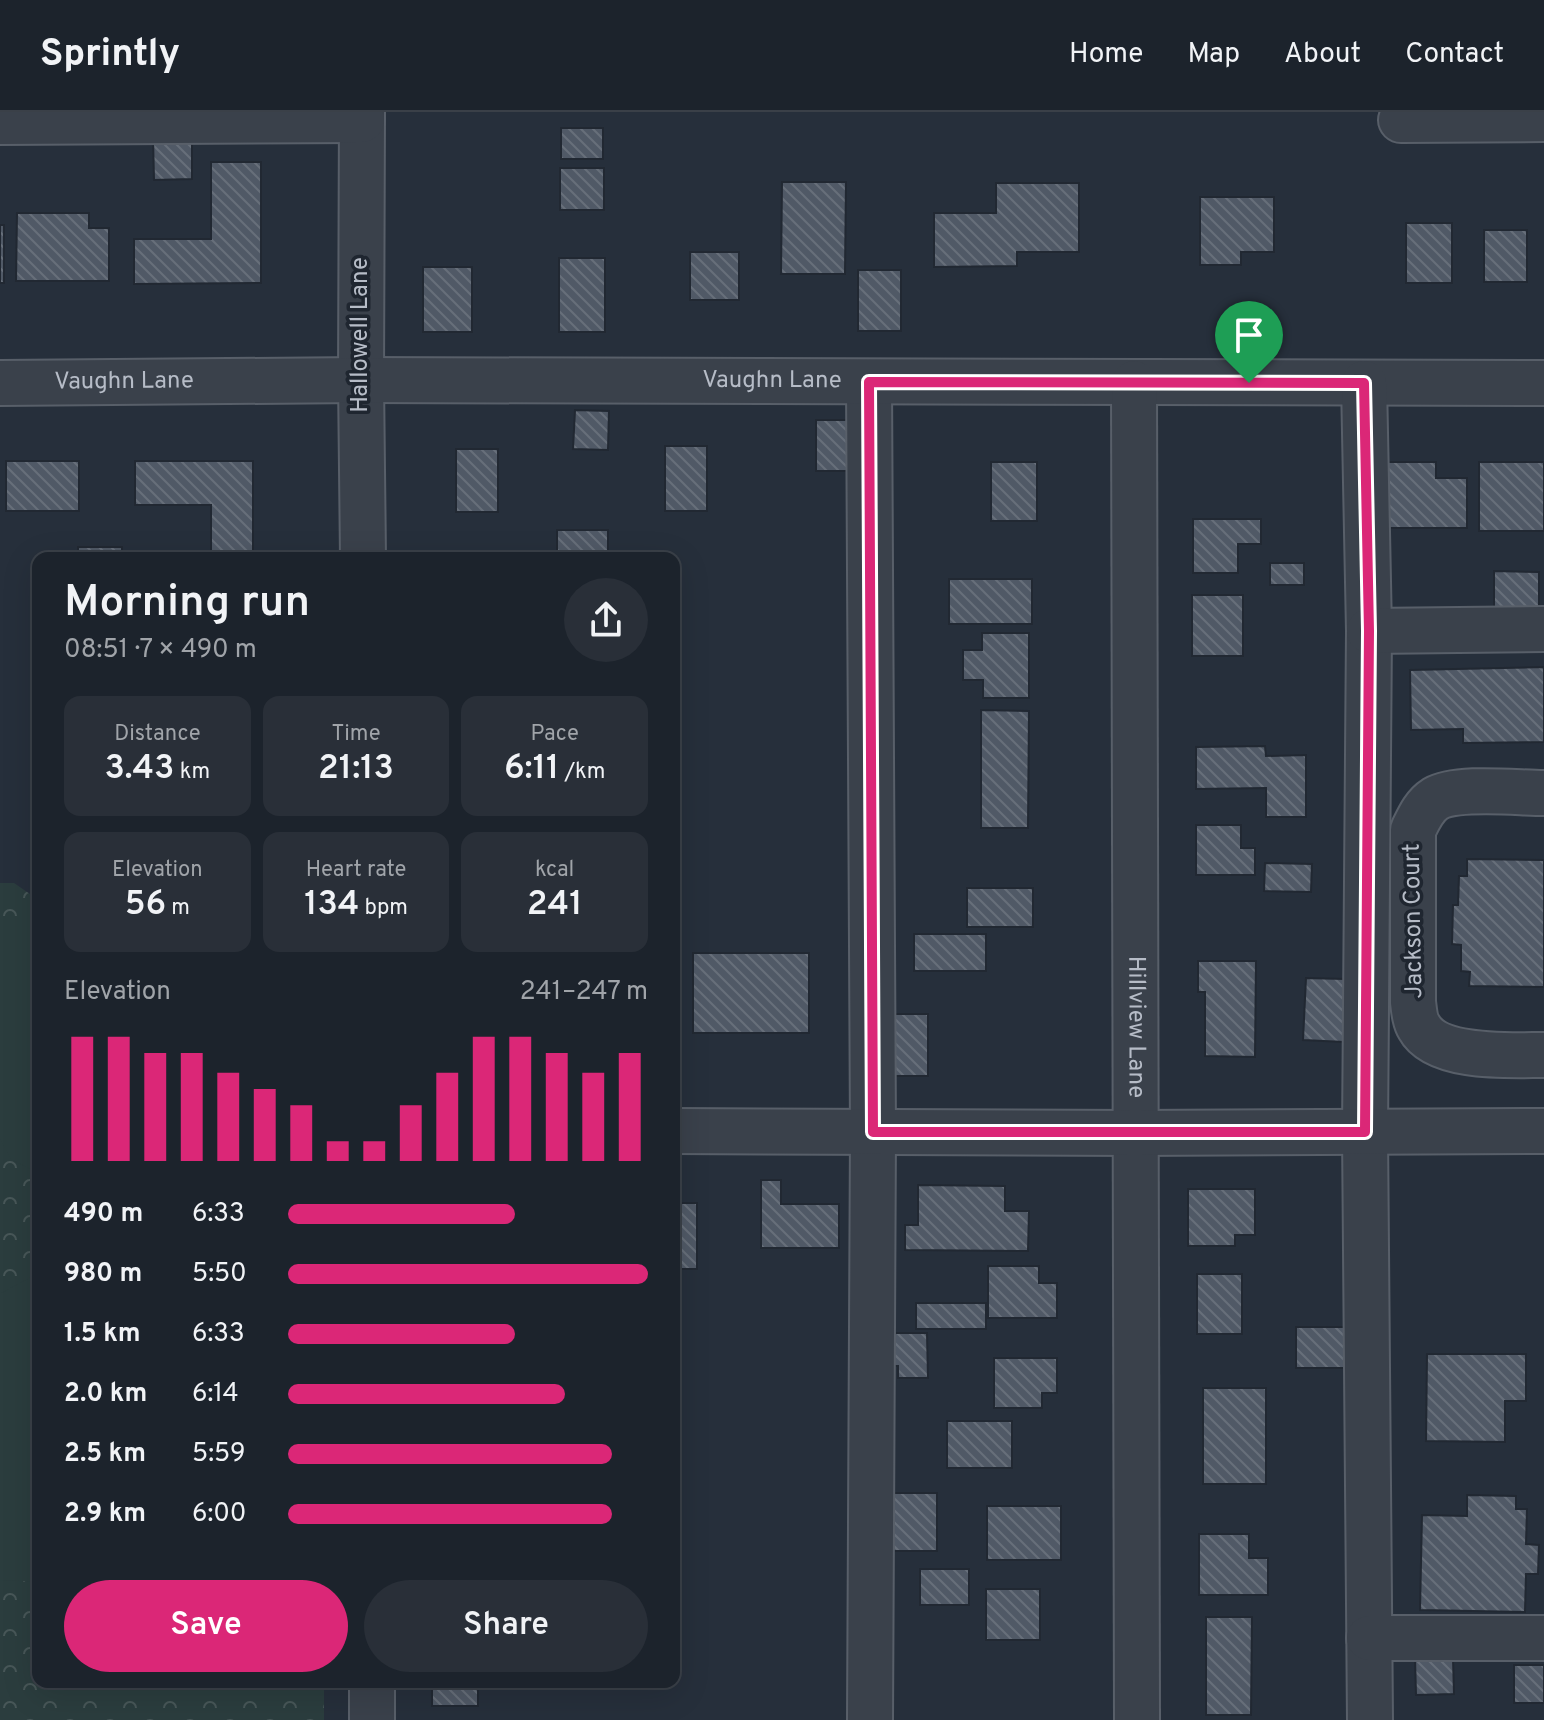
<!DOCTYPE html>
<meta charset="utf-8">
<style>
body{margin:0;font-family:Overpass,sans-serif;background:#292f38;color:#f1f3f6;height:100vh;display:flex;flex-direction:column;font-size:30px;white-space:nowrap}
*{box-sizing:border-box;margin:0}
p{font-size:26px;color:#a0a4a9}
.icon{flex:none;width:44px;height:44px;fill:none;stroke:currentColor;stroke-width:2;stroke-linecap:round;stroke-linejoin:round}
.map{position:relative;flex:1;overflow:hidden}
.details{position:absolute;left:32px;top:440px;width:648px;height:1136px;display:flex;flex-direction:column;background:#1c232c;border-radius:16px;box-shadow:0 8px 32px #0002,0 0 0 2px #3a4048}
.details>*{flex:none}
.pin{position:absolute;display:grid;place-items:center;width:68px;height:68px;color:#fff;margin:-82px -34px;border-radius:50% 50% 50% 0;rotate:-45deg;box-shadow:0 0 8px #0007}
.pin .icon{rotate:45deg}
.round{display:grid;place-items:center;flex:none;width:84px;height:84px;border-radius:42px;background:#292f38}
.headline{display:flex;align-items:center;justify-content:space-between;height:136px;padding:0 32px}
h1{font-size:44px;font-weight:600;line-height:60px}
.figures{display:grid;grid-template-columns:repeat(3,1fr);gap:12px;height:136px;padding:8px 32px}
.figures div{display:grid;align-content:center;border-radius:16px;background:#292f38;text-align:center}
.figures b{font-size:34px;font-weight:600}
.figures small{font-size:22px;font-weight:400}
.figures p{font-size:22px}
.chart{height:224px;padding:16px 32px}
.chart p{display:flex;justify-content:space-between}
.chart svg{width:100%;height:144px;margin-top:8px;stroke:#db2777;stroke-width:6}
.cta{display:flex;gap:16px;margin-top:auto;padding:16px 32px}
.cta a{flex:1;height:92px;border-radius:48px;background:#db2777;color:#fff;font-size:32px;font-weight:600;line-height:92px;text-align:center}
.cta a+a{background:#292f38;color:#f1f3f6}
ul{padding:0 32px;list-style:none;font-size:26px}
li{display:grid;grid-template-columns:128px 96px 1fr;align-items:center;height:60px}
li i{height:20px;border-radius:10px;background:#db2777}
header{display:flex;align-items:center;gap:48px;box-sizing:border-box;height:112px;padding:0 40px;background:#1c232c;border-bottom:2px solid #3a4048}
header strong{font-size:38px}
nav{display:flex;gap:44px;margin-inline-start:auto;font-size:28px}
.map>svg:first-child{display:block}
.park{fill:url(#park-crowns)}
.garden{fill:#2b3d3e}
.building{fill:url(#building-back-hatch);stroke:#212832;stroke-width:2}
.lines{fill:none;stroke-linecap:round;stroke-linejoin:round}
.minor-casing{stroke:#585f69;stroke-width:48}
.minor{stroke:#3a414b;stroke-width:44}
.route-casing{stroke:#fff;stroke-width:16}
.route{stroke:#db2777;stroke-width:10}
.labels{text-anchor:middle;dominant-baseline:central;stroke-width:7;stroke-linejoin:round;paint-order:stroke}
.street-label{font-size:24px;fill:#b6bcc7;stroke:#1f2630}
</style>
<header>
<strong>Sprintly</strong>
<nav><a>Home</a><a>Map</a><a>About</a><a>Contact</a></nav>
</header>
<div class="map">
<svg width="1544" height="1608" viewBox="0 0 1544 1608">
<defs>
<pattern id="park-crowns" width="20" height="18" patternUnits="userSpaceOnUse" patternTransform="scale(2)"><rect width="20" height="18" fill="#2b3d3e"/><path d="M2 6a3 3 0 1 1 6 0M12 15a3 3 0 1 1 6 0" fill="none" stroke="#485758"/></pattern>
<pattern id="building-back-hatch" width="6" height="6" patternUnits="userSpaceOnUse" patternTransform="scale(2)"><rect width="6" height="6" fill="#505966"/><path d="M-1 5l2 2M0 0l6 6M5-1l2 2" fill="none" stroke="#676f7a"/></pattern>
</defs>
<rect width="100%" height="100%" fill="#262f3b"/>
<path class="park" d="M 0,771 L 14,771 L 30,782 L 38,782 L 38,1570 L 324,1570 L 324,1608 L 0,1608 Z"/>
<path class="garden" d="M 0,805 L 38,805 L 38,1061 L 11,1047 L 0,1027 Z
M 38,1161 L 38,1470 L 0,1468 L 0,1182 Z"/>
<path class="building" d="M 561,16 L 603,16 L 603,47 L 561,47 Z
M 153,26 L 192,26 L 192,67 L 154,68 Z
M 211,50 L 261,50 L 261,171 L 134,172 L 134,127 L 211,127 Z
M 560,56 L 604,56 L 604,98 L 560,98 Z
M 782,70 L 846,70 L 845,162 L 781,162 Z
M 996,71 L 1079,71 L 1079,140 L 1017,140 L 1017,154 L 934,155 L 934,101 L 996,101 Z
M 1200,85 L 1274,85 L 1274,140 L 1241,140 L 1241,153 L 1200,153 Z
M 17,101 L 89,101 L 89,116 L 109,116 L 109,169 L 16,169 Z
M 1406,111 L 1452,111 L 1452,171 L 1406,171 Z
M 0,113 L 4,113 L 4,171 L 0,171 Z
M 1484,118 L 1527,118 L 1527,170 L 1484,170 Z
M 690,140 L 739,140 L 739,188 L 690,188 Z
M 559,146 L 605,146 L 605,220 L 559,220 Z
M 423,155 L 472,155 L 472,220 L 423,220 Z
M 858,158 L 901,158 L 901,219 L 858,219 Z
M 575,298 L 609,299 L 608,338 L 573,337 Z
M 816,308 L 857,308 L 857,359 L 816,359 Z
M 665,334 L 707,334 L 707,399 L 665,399 Z
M 456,337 L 498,337 L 498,400 L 456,400 Z
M 6,349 L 79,349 L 79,399 L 6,399 Z
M 135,349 L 253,349 L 253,446 L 211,446 L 211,393 L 135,393 Z
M 991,350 L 1037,350 L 1037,409 L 991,409 Z
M 1386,350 L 1436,350 L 1436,366 L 1467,366 L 1467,416 L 1386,416 Z
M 1479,350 L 1544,350 L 1544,419 L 1479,419 Z
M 1193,407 L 1261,407 L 1261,432 L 1238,432 L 1238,461 L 1193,461 Z
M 557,418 L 608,418 L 608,446 L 557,446 Z
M 78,435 L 122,435 L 122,446 L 78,446 Z
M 1270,451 L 1304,451 L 1304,473 L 1270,473 Z
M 1494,459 L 1539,460 L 1539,499 L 1494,499 Z
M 949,467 L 1032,467 L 1032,512 L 949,512 Z
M 1192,483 L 1243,483 L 1243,544 L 1192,544 Z
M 982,521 L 1029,521 L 1029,586 L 983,586 L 983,568 L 963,568 L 963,538 L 982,538 Z
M 1544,555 L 1544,630 L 1463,631 L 1463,617 L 1411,618 L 1410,558 Z
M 981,598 L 1029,599 L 1028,716 L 981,716 Z
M 1265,634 L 1266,644 L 1306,643 L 1306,705 L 1266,705 L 1266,676 L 1196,677 L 1196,635 Z
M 1196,713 L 1241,713 L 1241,736 L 1255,736 L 1255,763 L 1196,763 Z
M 1467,747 L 1544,748 L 1544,875 L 1469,874 L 1470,860 L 1461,859 L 1461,833 L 1452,832 L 1453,793 L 1458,793 L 1459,764 L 1467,764 Z
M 1265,751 L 1312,752 L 1311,780 L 1264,779 Z
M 967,776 L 1033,776 L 1033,815 L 967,815 Z
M 914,822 L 986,822 L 986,859 L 914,859 Z
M 693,841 L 809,841 L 809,921 L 693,921 Z
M 1198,849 L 1256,849 L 1255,945 L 1205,944 L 1205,880 L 1198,880 Z
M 1306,866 L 1346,867 L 1344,930 L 1303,928 Z
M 879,902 L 928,902 L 928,964 L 879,964 Z
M 761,1068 L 781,1068 L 781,1092 L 839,1092 L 839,1136 L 761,1136 Z
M 918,1073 L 1005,1074 L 1005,1099 L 1029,1099 L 1028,1139 L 905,1138 L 905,1113 L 918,1113 Z
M 1188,1077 L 1255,1077 L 1255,1123 L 1235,1123 L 1235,1134 L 1188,1134 Z
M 674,1091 L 697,1091 L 697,1157 L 674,1157 Z
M 988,1154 L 1039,1154 L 1039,1171 L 1057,1171 L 1057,1206 L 988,1206 Z
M 1197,1162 L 1242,1162 L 1242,1222 L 1197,1222 Z
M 916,1191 L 986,1191 L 986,1217 L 916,1217 Z
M 1296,1215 L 1355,1215 L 1355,1256 L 1296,1256 Z
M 891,1221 L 927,1221 L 928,1266 L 898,1266 L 898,1254 L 891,1254 Z
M 1427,1242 L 1526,1242 L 1526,1289 L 1505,1289 L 1505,1330 L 1426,1329 Z
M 994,1246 L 1057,1246 L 1057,1281 L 1042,1281 L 1042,1296 L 994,1296 Z
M 1203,1276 L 1266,1276 L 1266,1372 L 1203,1372 Z
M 947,1309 L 1012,1309 L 1012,1356 L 947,1356 Z
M 893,1381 L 937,1381 L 937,1439 L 893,1439 Z
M 1467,1383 L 1516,1384 L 1516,1397 L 1527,1397 L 1526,1432 L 1539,1433 L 1538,1462 L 1526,1462 L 1525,1500 L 1420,1498 L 1422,1403 L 1467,1404 Z
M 987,1394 L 1061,1394 L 1061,1448 L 987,1448 Z
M 1199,1422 L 1249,1422 L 1249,1446 L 1268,1446 L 1268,1483 L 1199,1483 Z
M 920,1457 L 969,1457 L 969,1493 L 920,1493 Z
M 986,1477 L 1040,1477 L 1040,1528 L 986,1528 Z
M 1206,1505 L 1252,1505 L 1251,1603 L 1206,1603 Z
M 1415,1546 L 1453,1546 L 1454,1582 L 1416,1583 Z
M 1514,1553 L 1544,1553 L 1544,1591 L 1514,1591 Z
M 432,1570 L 478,1570 L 478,1594 L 432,1594 Z"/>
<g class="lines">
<defs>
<g id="minor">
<path d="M 362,0 L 361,268 L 363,446"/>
<path d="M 1401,8 L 1544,7"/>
<path d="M 0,10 L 362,8"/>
<path d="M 869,270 L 873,1020 L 870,1608"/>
<path id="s1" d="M 0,271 L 361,268 L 1544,271"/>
<path id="s2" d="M 1134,271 L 1137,1608"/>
<path d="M 1364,271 L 1369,519 L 1365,1020 L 1370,1608"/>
<path d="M 1369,519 L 1544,517"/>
<path d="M 1544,681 C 1517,681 1457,674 1435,687 C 1424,694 1419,706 1413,718 L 1413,890 C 1414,898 1415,909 1419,915 C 1437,948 1512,943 1544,943"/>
<path d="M 674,1019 L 1136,1021 L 1544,1019"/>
<path d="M 1369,1526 L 1544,1526"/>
<path d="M 372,1570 L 372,1608"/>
</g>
</defs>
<use href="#minor" class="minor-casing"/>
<use href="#minor" class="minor"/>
</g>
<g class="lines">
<defs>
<path id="route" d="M 869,270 L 1364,271 L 1369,519 L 1365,1020 L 873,1020 Z"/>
</defs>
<use href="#route" class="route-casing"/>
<use href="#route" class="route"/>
</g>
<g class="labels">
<g class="street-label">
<text transform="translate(361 223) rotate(-90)">Hallowell Lane</text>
<text stroke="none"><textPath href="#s1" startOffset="124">Vaughn Lane</textPath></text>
<text stroke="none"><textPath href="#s1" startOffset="772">Vaughn Lane</textPath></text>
<text transform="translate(1414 809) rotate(-91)">Jackson Court</text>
<text stroke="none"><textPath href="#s2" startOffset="644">Hillview Lane</textPath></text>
</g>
</g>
</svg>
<div class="pin" style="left:1249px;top:271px;background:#1e9e55"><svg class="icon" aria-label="arrive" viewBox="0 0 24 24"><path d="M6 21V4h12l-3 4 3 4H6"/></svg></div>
<section class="details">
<div class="headline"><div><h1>Morning run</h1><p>08:51 · 7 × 490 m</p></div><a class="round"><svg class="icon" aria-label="share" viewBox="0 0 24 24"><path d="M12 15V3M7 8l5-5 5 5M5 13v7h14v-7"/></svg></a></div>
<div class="figures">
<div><p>Distance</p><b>3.43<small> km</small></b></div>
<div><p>Time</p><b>21:13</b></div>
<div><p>Pace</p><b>6:11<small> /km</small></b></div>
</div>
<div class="figures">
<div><p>Elevation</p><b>56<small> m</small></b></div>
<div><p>Heart rate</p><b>134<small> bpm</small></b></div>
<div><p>kcal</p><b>241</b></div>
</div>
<div class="chart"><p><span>Elevation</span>241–247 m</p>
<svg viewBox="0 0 160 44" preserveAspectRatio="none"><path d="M5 44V6M15 44V6M25 44V11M35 44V11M45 44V17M55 44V22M65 44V27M75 44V38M85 44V38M95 44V27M105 44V17M115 44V6M125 44V6M135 44V11M145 44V17M155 44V11"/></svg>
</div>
<ul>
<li><b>490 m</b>6:33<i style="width:63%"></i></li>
<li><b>980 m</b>5:50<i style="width:100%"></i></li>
<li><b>1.5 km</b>6:33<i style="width:63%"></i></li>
<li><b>2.0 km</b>6:14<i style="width:77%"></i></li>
<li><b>2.5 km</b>5:59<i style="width:90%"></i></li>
<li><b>2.9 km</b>6:00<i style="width:90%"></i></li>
</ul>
<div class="cta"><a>Save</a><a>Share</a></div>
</section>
</div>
